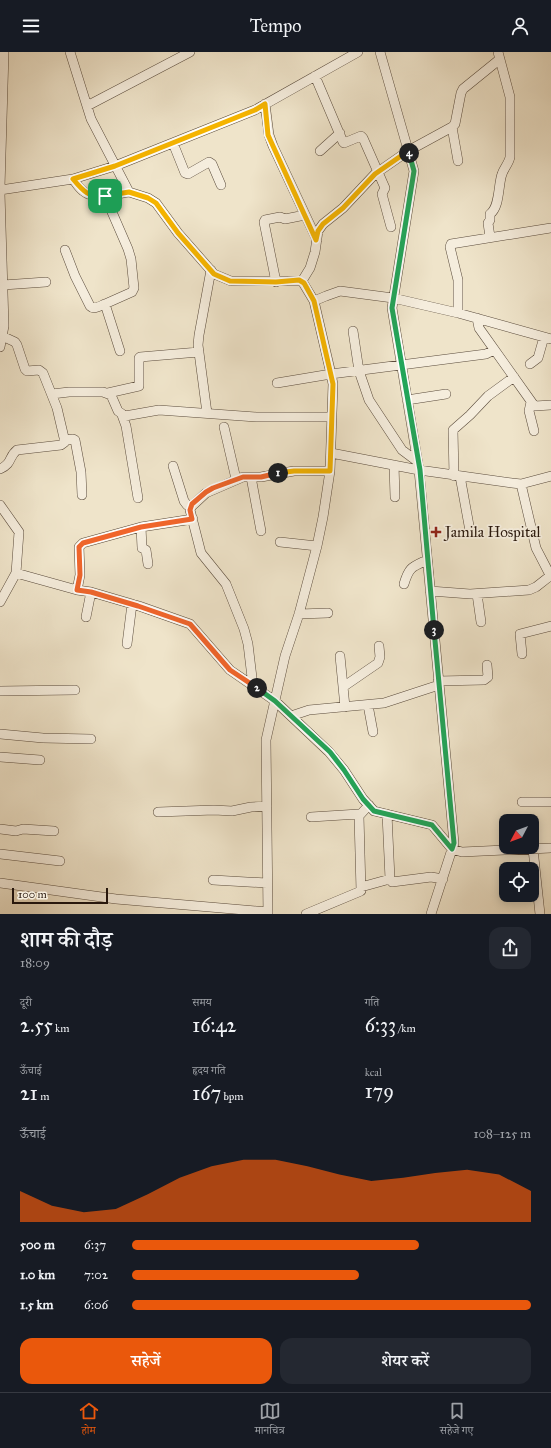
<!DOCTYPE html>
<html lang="hi">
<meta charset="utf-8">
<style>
body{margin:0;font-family:"IM FELL Great Primer","Noto Serif Devanagari",serif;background:#242831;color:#f1f3f6;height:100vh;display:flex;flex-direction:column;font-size:15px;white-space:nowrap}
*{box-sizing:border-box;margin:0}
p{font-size:13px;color:#9ea1a6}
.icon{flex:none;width:22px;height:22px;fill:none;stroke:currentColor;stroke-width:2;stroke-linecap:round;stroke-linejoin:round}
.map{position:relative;height:862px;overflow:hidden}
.side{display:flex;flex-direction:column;background:#171b24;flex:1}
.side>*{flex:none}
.needle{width:26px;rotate:229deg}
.tools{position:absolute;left:499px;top:762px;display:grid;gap:8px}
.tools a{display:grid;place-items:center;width:40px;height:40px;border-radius:8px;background:#171b24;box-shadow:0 2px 10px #0003;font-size:20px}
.scale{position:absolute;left:12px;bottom:10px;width:96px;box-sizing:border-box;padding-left:4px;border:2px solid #29180d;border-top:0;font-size:11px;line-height:14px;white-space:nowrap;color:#29180d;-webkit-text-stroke:3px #f5eddd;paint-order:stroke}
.pin{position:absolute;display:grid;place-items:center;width:34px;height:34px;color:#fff;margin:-17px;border-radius:8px;box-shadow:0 2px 6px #0006}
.km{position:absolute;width:20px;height:20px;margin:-10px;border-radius:50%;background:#222;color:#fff;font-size:11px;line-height:20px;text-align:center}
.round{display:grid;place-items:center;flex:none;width:42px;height:42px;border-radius:12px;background:#242831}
.summary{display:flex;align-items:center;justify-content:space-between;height:68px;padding:0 20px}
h1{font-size:22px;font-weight:600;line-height:30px}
.figures{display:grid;grid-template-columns:repeat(3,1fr);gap:6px;height:68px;padding:4px 20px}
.figures div{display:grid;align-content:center}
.figures b{font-size:20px;font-weight:600}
.figures small{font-size:11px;font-weight:400}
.figures p{font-size:11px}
.chart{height:112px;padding:8px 20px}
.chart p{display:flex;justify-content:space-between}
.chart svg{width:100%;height:72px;margin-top:4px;fill:#ea580c;opacity:.7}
.primary-button{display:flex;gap:8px;margin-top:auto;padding:8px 20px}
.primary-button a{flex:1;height:46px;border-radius:12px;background:#ea580c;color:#fff;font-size:16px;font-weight:600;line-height:46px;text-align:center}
.primary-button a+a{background:#242831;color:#f1f3f6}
ul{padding:0 20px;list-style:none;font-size:13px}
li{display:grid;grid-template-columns:64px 48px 1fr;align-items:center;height:30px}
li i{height:10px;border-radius:5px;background:#ea580c}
header{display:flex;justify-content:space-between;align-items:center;height:52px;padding:0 20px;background:#171b24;font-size:18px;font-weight:600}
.menu{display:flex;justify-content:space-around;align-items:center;height:56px;border-top:1px solid #363941;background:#171b24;font-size:11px;color:#9ea1a6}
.menu a{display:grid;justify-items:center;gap:2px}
.menu .selected{color:#ea580c}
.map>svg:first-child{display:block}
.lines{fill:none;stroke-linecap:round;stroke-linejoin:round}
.minor-casing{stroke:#5a4b3c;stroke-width:10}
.minor{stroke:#f5eddd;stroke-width:9}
.split-1-casing{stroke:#fff;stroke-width:8}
.split-2-casing{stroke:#fff;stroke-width:8}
.split-3-casing{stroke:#fff;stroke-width:8}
.split-4-casing{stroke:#fff;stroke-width:8}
.split-5-casing{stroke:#fff;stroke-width:8}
.split-1{stroke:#f5b400;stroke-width:5}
.split-2{stroke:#f0652b;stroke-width:5}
.split-3{stroke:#22a559;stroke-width:5}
.split-4{stroke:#22a559;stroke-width:5}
.split-5{stroke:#f5b400;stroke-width:5}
.poi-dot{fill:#8f2418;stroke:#f5eddd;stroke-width:1.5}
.labels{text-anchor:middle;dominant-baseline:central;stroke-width:3.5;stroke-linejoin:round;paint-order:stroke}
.poi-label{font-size:15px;fill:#29180d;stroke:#f5eddd;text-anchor:start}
</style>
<header><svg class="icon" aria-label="menu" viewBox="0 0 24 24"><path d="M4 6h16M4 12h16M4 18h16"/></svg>Tempo<svg class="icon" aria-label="person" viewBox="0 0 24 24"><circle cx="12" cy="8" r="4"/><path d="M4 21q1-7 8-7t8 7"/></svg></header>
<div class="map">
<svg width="551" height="862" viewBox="0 0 551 862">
<rect width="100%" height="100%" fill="#efe4ca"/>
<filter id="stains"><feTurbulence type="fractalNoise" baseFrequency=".005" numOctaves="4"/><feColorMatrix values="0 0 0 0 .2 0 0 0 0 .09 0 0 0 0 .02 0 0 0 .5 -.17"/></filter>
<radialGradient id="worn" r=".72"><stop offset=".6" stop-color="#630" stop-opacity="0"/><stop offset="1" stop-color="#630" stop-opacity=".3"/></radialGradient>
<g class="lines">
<defs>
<path id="minor" d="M 70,0 L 91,67 L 129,140 L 148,146 L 156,151 L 178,181 L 214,222 L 231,229 L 302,229 L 314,249 L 331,322 L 333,332 L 330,419 L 323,465 L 317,494 L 299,562 L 285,604 L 266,688 L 268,862
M 380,0 L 414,119 L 392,256 L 419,418 L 454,791 L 431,862
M 315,24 L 343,90 L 344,91 L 361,84 L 363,86 L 385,136 L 382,142 L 391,175
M 265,52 L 269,83 L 273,94 L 317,188
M 87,54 L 190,0
M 452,75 L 458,109
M 173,91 L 185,121 L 188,122 L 209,110 L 212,112 L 221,133
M 320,99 L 340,81
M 73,127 C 76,131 79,136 83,139 C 95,149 115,142 129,140
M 0,135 L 4,0
M 0,138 L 73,127 L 115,114 L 255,58 L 358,0
M 0,141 L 4,274 L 0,295
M 105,144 L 128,197 L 131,207 L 134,236 L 132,240 L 105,252 L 120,299
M 490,185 L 488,171 L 490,168 L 490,162 C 500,155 498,133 502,122 C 504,116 509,111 510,105 L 510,45 L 498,0
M 65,198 L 75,224 L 90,254 C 94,258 100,254 105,252
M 302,229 L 310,216 L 315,200 L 318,179 L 323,172 L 343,156 L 375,122 L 408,99 L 452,75 L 455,72 L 461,41 L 463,37 L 500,7
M 276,230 L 264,170 L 265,168 L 280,165 L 285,167 L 305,163
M 3,233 L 46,230
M 314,249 L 326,244 L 340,239 L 393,246 L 458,261 L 551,287
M 458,261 L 458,228 L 450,195 L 451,192 L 551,176
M 477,266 L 479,276 L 533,352 L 535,354 L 551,353
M 353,279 L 359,319 L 369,348 L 402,398 L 418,410
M 530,312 L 538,306 L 544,285
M 277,331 L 331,322 L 486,302 L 494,298
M 108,341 L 139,334 L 139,306 L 140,305 L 199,300
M 52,342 L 69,340 L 103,340 L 111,343 L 118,359 L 125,364 L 159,358 L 256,365 L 332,365
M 407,348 L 446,342
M 531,350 L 529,359 L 534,379
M 207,361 L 198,293 L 199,283 L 211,218
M 122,363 L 126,374 L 138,446
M 224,375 L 236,427
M 64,388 L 73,387 L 75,388 L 81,420 L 82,443
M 331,401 L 419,418 L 512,431 L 521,432 L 551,424
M 394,413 L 395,445
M 173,414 L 184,449 L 187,453 L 191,455
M 0,417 C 13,411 8,405 17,398 L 61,393 L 65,390 L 57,356 L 43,321 L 39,318 L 27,319 L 25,317 L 17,293 L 15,290 L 2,284
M 454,424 L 453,378 L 470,363 L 488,344 L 514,325
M 460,424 L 470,479
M 251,425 L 261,479
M 521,432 L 536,496 L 551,525
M 0,453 L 19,480 L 16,521 L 0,550
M 141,475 L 142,496 L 146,498 L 148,512
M 280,490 L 317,494
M 16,521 L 77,538 L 91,540 L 139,554 L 190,572 L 230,618 L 275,649 L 329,700 L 344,718 L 363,747 L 374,759 L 432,773 L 452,797 L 462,800 L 551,796
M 404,532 C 409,515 412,515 427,508
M 77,538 L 80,523 L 79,495 L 83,491 L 141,475 L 193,467
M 430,539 L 470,542 L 529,538 L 536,535 L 550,524
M 477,542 L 481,570
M 299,562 L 328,561
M 86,565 L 91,540
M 127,592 L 132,552
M 522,602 L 520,582 L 551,574
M 340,604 L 345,655
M 438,629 L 484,628 L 488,625 L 487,613
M 253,634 L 248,592 L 244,577 L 226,532 L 201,501 L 190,458 L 191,455 L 206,441 L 243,425 L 261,425 L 294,419 L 330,419
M 343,635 L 378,611 L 380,605 L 379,594
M 0,639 L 75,638
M 368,653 L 373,680
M 291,664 L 309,658 L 384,651 L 439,633
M 0,682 L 43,686 L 91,687
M 0,705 L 40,708
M 522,750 L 551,750
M 158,760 L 214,758 L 232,759 L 251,755 L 267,754
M 387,762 L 390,827 L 392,830 L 431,825 L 443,827
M 311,765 L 359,762
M 0,777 L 16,779 L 23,777 L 54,779
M 533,797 L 540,862
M 0,802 L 60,809
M 213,828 L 267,831
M 0,831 L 116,847 L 268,860
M 361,835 L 390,827
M 306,862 L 361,839 L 359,764 L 369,753"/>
</defs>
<use href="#minor" class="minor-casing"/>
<use href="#minor" class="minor"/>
</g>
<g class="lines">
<defs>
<path id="split-1" d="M 105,144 L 129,140 L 148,146 L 156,151 L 178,181 L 214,222 L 230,229 L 276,230 L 299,228 L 304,231 L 314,249 L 333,332 L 330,419 L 294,419 L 278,421"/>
<path id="split-2" d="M 257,636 L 230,618 L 190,572 L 138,554 L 91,540 L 77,538 L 80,523 L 79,495 L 83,491 L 141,475 L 192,467 L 190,458 L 192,452 L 206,440 L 213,436 L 243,425 L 261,425 L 278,421"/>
<path id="split-3" d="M 257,636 L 275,649 L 330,700 L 344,718 L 363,747 L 374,759 L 432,773 L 452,797 L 454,791 L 434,578"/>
<path id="split-4" d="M 409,101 L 414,119 L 392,256 L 420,418 L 434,578"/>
<path id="split-5" d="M 105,144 C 89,146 83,139 73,127 L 115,114 L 255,58 L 265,52 L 268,83 L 273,94 L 316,188 L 318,179 L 323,172 L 343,156 L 375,122 L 408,99 L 409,101"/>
</defs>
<use href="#split-1" class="split-1-casing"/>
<use href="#split-2" class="split-2-casing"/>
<use href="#split-3" class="split-3-casing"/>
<use href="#split-4" class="split-4-casing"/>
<use href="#split-5" class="split-5-casing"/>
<use href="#split-1" class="split-1"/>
<use href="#split-2" class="split-2"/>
<use href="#split-3" class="split-3"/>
<use href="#split-4" class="split-4"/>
<use href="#split-5" class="split-5"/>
</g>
<path class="poi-dot" d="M434 474h4v4h4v4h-4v4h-4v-4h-4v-4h4z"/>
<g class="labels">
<g class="poi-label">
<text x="445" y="480">Jamila Hospital</text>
</g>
</g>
<rect width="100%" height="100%" filter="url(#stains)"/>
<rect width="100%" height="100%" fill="url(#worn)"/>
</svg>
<div class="tools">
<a><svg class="needle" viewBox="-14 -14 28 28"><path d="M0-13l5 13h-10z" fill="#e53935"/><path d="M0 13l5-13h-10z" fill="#9ea1a6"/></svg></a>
<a><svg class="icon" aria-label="locate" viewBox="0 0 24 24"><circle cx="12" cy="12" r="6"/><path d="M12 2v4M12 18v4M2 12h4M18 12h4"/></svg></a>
</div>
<div class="scale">100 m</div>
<div class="pin" style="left:105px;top:144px;background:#1e9e55"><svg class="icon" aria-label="arrive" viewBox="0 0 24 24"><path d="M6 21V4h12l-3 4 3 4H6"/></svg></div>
<b class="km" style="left:278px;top:421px">1</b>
<b class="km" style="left:257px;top:636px">2</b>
<b class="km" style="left:434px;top:578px">3</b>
<b class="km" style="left:409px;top:101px">4</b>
</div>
<section class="side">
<div class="summary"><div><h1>शाम की दौड़</h1><p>18:09</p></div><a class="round"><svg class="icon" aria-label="share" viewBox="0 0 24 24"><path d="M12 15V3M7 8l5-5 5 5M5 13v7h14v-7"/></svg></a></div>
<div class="figures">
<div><p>दूरी</p><b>2.55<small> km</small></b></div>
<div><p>समय</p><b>16:42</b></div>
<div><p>गति</p><b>6:33<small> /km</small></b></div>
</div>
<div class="figures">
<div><p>ऊँचाई</p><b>21<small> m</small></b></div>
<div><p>हृदय गति</p><b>167<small> bpm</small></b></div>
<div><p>kcal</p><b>179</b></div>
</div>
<div class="chart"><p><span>ऊँचाई</span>108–125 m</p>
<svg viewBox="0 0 160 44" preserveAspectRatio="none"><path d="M0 44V25L10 34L20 38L30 36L40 27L50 17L60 10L70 6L80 6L90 10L100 15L110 19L120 17L130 14L140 12L150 15L160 25V44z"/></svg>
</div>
<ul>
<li><b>500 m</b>6:37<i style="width:72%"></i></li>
<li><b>1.0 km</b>7:02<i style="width:57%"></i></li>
<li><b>1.5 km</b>6:06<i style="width:100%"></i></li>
</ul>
<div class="primary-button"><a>सहेजें</a><a>शेयर करें</a></div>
</section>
<nav class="menu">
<a class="selected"><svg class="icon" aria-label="home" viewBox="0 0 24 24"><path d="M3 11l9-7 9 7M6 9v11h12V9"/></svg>होम</a>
<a><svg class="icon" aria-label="map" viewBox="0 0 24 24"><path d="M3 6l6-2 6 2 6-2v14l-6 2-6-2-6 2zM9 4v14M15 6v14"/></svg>मानचित्र</a>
<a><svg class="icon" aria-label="saved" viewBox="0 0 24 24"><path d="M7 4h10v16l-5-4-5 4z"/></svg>सहेजे गए</a>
</nav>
